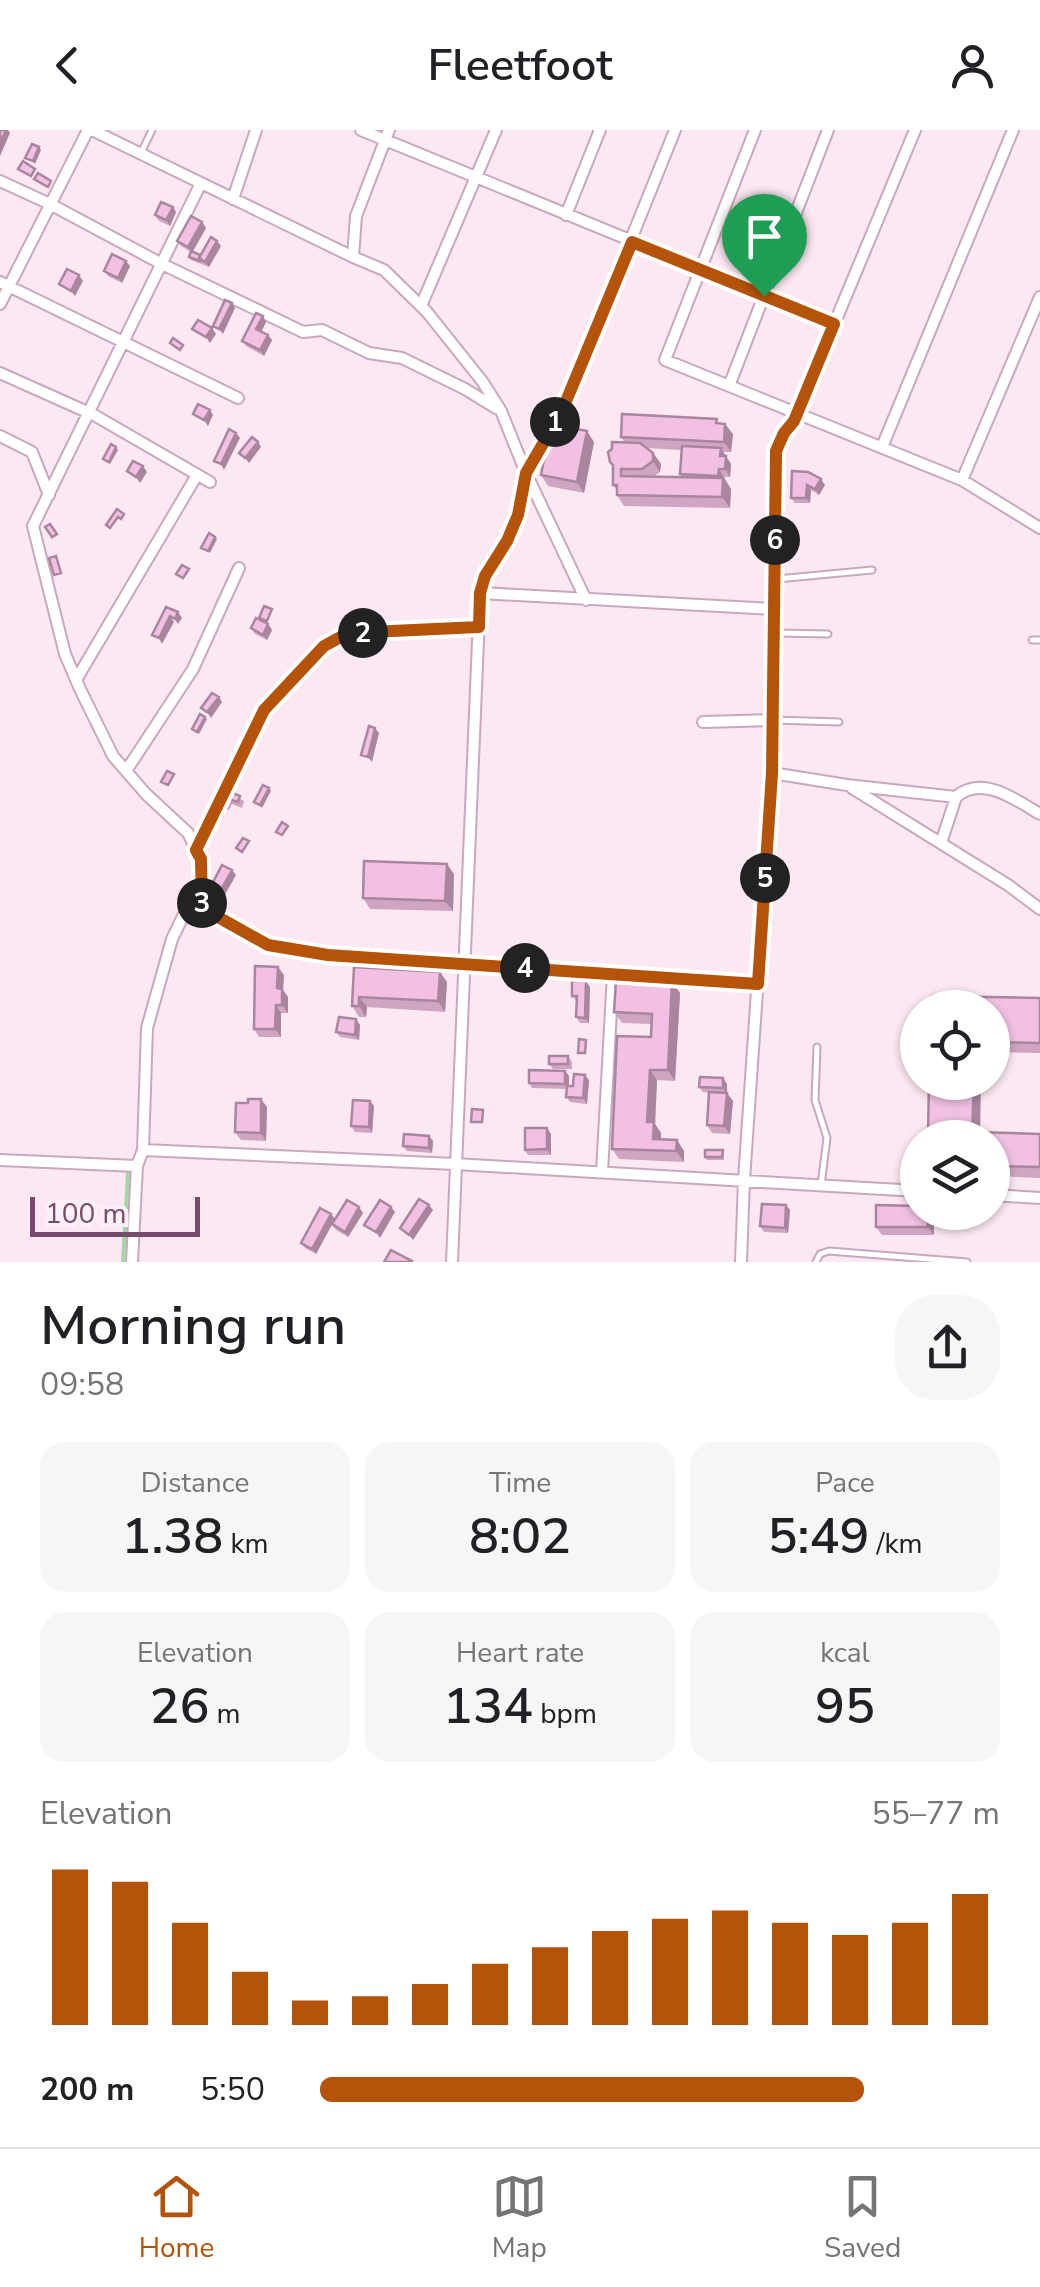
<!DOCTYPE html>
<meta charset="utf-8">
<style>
body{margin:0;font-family:"Nunito Sans",sans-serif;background:#f6f6f6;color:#202124;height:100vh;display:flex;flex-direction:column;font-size:38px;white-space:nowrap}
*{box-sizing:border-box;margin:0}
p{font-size:32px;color:#757577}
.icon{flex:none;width:55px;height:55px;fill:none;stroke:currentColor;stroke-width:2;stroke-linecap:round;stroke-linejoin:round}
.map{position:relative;height:1132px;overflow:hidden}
.drawer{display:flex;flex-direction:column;background:#fff;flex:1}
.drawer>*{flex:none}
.tools{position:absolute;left:900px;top:860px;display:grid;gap:20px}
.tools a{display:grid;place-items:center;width:110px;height:110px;border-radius:50%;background:#fff;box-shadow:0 2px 8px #0004;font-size:50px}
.scale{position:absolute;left:30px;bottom:25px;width:170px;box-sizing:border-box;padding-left:10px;border:5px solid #764c6b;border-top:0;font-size:28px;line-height:35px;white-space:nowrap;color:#764c6b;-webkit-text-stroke:8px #ffeff6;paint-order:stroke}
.pin{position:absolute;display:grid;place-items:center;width:85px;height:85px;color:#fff;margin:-102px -42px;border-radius:50% 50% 50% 0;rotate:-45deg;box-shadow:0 0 10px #0007}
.pin .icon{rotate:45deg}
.km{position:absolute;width:50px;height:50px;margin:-25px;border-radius:50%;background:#222;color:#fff;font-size:28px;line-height:50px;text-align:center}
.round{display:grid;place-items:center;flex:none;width:105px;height:105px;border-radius:40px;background:#f6f6f6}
.headline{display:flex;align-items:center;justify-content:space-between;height:170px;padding:0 40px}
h1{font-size:55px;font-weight:600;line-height:75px}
.metrics{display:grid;grid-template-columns:repeat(3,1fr);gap:15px;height:170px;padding:10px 40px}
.metrics div{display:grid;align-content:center;border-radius:25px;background:#f6f6f6;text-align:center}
.metrics b{font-size:50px;font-weight:600}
.metrics small{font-size:28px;font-weight:400}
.metrics p{font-size:28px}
.chart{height:280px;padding:20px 40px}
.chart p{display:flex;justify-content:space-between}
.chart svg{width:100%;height:180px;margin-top:10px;stroke:#b45309;stroke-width:6}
ul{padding:0 40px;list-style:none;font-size:32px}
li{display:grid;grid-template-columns:160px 120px 1fr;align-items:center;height:75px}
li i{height:25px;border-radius:12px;background:#b45309}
header{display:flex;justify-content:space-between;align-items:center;height:130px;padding:0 40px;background:#fff;font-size:45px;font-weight:600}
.dock{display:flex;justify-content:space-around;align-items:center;height:140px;border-top:2px solid #e0e0e0;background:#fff;font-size:28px;color:#757577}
.dock a{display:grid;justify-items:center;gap:5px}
.dock .on{color:#b45309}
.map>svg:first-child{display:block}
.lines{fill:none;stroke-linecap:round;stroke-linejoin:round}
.stream{stroke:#a3d7a6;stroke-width:4}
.service-casing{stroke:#c9a8be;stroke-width:9}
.minor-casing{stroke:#c9a8be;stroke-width:14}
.service{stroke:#fff;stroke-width:5}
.minor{stroke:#fff;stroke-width:10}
.wall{fill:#cfa5c2;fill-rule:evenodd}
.shaded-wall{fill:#a9869e}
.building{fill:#f1c0e2;stroke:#a9869e;stroke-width:2.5}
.route-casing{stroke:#fff;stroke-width:20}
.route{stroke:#b45309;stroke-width:12}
</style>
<header><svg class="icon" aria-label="back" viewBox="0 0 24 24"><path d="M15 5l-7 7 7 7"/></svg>Fleetfoot<svg class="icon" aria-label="person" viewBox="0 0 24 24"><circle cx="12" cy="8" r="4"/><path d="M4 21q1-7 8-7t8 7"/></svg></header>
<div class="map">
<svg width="1040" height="1132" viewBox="0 0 1040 1132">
<rect width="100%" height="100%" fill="#fce8f2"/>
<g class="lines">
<path class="stream" d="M 123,1132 L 128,1043"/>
<defs>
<path id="service" d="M 142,21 L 152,0
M 777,449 L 872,440
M 777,503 L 828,504
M 1032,510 L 1040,510
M 773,590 L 839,592
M 817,917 L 815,970 L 827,1008 L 821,1055
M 816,1132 L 820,1124 L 829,1121 L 967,1132"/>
<path id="minor" d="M 92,0 L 353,127 L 384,140 L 427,182 L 482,251 L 501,281 L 526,343 L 586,470
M 361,0 L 835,194
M 755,0 L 665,230 L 962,350 L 1040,398
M 0,51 L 50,74 L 162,134 L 303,202 L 322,200 L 369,223 L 402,228 L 465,259 L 496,278
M 201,53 L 33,396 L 65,524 L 80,559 L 113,626 L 146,664 L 188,703 L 201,729 L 202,778 L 269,815 L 328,825 L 758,854
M 233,69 L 256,0
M 566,85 L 600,0
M 353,127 L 356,86 L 389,0
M 0,152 L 238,268
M 0,174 L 88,0
M 421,176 L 496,0
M 0,243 L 94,285 L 210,352
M 729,256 L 828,0
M 0,306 L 32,322 L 49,365
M 882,317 L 1013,0
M 962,350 L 1040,167
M 480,463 L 774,479
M 76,550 L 197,345
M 703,592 L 773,590
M 126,641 L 193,539 L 239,438
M 772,643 L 847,655 L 956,667 C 982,644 1016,670 1040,684
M 852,658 L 1008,755 L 1040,779
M 941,713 L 956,667
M 196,719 L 264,581 L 324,516 L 348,503 L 479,497
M 143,1020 L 147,898 L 172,809 L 200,751
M 0,1030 L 137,1036
M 602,1042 L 613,844
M 992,1065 L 1040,1068
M 132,1132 L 137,1036 L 143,1020 L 455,1034 L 918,1061
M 452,1132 L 480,463 L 485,446 L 507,411 L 519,385 L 526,343 L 562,281 L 675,0
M 741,1132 L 744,1050 L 772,643 L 776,321 L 784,303 L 794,291 L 915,0"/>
</defs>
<use href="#service" class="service-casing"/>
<use href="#minor" class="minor-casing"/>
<use href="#service" class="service"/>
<use href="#minor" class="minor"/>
</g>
<path class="wall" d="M 173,77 L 176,82 L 170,96 L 159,91 L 155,85 Z
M 202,92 L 206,98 L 192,122 L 200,125 L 221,116 L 209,137 L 191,130 L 189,127 L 191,122 L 181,116 L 177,111 Z
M 130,136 L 122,153 L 108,146 L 104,141 Z
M 266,192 L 261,202 L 272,210 L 264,226 L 246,216 L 242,211 Z
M 720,293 L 733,304 L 731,322 L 723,322 L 731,334 L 730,347 L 724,347 L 724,350 L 731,359 L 730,378 L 624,376 L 617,365 L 617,361 L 613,355 L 613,337 L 610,332 L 625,313 L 621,307 ZM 646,318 L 681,320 L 680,344 L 682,348 L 653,347 L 660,342 L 661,334 L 653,323 Z
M 594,312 L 584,363 L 548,356 L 541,345 Z
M 792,341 L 825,355 L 819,365 L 811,360 L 810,373 L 795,373 L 791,368 Z
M 268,494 L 272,500 L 267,510 L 255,504 L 251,498 Z
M 225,660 L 244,671 L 242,678 L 232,674 L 229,680 L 224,678 L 220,673 Z
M 454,744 L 453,781 L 370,779 L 363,768 Z
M 354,837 L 447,852 L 445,882 L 367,877 L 366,887 L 359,887 L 352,876 Z
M 284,845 L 283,860 L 288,867 L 288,883 L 281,883 L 281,907 L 259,907 L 254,899 Z
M 672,852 L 680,863 L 675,951 L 657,950 L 655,994 L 661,1003 L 661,1010 L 677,1010 L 684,1021 L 684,1032 L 619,1029 L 612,1019 L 651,907 L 651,894 L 622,893 L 614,882 Z
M 590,857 L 589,893 L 580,893 L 576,887 L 577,871 L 572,866 Z
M 1040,868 L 1040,923 L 992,922 L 992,878 Z
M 360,895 L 359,910 L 340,907 L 336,902 Z
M 568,926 L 572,932 L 572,939 L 553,939 L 549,934 Z
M 565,941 L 569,946 L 569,956 L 573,956 L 589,950 L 587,974 L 570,972 L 566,967 L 567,959 L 532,958 L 529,953 Z
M 727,954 L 727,963 L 733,971 L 730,1004 L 712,1003 L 707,995 L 709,963 L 703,962 L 699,957 Z
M 248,973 L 267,977 L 266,1011 L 241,1010 L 235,1002 Z
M 374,976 L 372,1003 L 355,1002 L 351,996 Z
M 980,1002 L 1040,1004 L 1040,1048 L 992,1046 L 992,1008 L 931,1008 L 928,1003 Z
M 551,1004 L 551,1025 L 528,1025 L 525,1020 Z
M 433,1011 L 432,1023 L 407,1021 L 403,1016 Z
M 723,1020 L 724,1023 L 724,1030 L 707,1030 L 705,1027 Z
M 786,1075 L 790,1080 L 788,1103 L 764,1102 L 760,1096 Z
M 363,1083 L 348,1107 L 336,1100 L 332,1094 L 316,1124 L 305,1118 L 301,1113 L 331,1084 L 335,1089 Z
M 934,1084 L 934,1105 L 882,1105 L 876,1097 Z"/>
<path class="shaded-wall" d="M 6,0 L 8,0 L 10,3 L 0,26 L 0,13 Z
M 39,17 L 41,20 L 35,34 L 33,31 Z
M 173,77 L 176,82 L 170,96 L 166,90 Z
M 202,92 L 206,98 L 192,123 L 188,117 Z
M 217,111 L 221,116 L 209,137 L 205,132 Z
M 126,131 L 130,136 L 122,153 L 118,148 Z
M 79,145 L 83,151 L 75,166 L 71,161 Z
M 232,173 L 235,178 L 223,204 L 219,199 Z
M 263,186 L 266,192 L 260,204 L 256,199 Z
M 212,198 L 216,204 L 210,213 L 206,207 Z
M 268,205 L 272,210 L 264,226 L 260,220 Z
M 210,280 L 213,285 L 208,296 L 204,290 Z
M 725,294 L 733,304 L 731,322 L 724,312 Z
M 587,301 L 594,312 L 584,363 L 577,352 Z
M 236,303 L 240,308 L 224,340 L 221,334 Z
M 258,312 L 261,317 L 249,333 L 245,328 Z
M 116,317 L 118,320 L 110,334 L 109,332 Z
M 721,318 L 731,334 L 730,347 L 725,339 L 720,326 Z
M 653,323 L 661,334 L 660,342 L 653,331 Z
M 143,336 L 147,342 L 140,353 L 136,347 Z
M 719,339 L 731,359 L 730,378 L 722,367 L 723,354 L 718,346 Z
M 821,349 L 825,355 L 819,365 L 815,359 Z
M 807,355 L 811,360 L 810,373 L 806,368 Z
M 215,407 L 217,409 L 210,423 L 208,421 Z
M 178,482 L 182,488 L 178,494 L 175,489 Z
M 170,486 L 174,492 L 162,514 L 159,508 Z
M 268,494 L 272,500 L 267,510 L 263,505 Z
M 219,567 L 222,572 L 211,588 L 207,582 Z
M 205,587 L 207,589 L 199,604 L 197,602 Z
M 375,598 L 379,603 L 372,632 L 368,627 Z
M 269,658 L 271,661 L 262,678 L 260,675 Z
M 447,734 L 454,744 L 453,781 L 445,771 Z
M 232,740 L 236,745 L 222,770 L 218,765 Z
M 278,837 L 284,845 L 283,860 L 288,867 L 288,883 L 282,875 L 277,858 Z
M 440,842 L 447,852 L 445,882 L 438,871 Z
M 586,851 L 590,857 L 589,893 L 585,888 Z
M 672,852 L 680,863 L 675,951 L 668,940 Z
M 359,867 L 367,877 L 366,887 L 359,876 Z
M 276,875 L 281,883 L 281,907 L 275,899 Z
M 356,889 L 360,895 L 359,910 L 355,905 Z
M 650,940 L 657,950 L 655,994 L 661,1003 L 660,1020 L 653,1009 L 647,992 Z
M 565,941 L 569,946 L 569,959 L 565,954 Z
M 585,945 L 589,950 L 587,974 L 583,968 Z
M 723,948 L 727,954 L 727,964 L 723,958 Z
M 974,952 L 981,952 L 980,1008 L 975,1008 L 972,1004 Z
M 727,963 L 733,971 L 730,1004 L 724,996 Z
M 261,969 L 267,977 L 266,1011 L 261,1003 Z
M 370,971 L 374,976 L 372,1003 L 369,997 Z
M 547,998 L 551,1004 L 551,1025 L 547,1019 Z
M 429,1006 L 433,1011 L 432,1023 L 429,1018 Z
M 677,1010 L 684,1021 L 684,1032 L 676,1021 Z
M 429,1075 L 433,1080 L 413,1110 L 409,1105 Z
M 786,1075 L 790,1080 L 788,1103 L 785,1098 Z
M 359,1077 L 363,1083 L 348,1107 L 345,1102 Z
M 391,1077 L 395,1082 L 380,1108 L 376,1102 Z
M 928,1082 L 934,1084 L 934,1105 L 928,1097 Z
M 331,1084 L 335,1089 L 316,1124 L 312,1119 Z"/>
<path class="building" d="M 0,0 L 6,0 L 0,13 Z
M 32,14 L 39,17 L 33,31 L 25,28 Z
M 23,31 L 35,39 L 31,46 L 18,39 Z
M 38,43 L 51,51 L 48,57 L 34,49 Z
M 161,72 L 173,77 L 166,90 L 155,85 Z
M 191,86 L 202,92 L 188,117 L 177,111 Z
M 211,107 L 217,111 L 205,132 L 199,128 Z
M 191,121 L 200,125 L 199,128 L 201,129 L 200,131 L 189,127 Z
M 112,124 L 126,131 L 118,148 L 104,141 Z
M 67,139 L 79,145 L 71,161 L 59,154 Z
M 225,170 L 232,173 L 219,199 L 213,196 Z
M 256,183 L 263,186 L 256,199 L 268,205 L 260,220 L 242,211 Z
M 198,190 L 212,198 L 206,207 L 192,199 Z
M 173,208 L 183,215 L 180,220 L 170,213 Z
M 198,274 L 210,280 L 204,290 L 193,284 Z
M 622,284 L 717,289 L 716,293 L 725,294 L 724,312 L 621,307 Z
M 551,294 L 587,301 L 577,352 L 541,345 Z
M 229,299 L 236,303 L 221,334 L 214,331 Z
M 252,307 L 258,312 L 245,328 L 239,323 Z
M 612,312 L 640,313 L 653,323 L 653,331 L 642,339 L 621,339 L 621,346 L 723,348 L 722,367 L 617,365 L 617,355 L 613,355 L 613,335 L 610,332 L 608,322 L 612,319 Z
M 111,314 L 116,317 L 109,332 L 103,329 Z
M 682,316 L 721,318 L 720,326 L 726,326 L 725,339 L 719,339 L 718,346 L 680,344 Z
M 133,331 L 143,336 L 136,347 L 127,341 Z
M 792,341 L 808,342 L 821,349 L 815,359 L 807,355 L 806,368 L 791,368 Z
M 117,379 L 124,384 L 121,389 L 118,387 L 110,398 L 106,395 Z
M 50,394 L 57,404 L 52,407 L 45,397 Z
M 209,403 L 215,407 L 208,421 L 201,418 Z
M 56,426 L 61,443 L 54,445 L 49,428 Z
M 182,435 L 189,439 L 183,448 L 176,444 Z
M 264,476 L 272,479 L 267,491 L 259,488 Z
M 166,477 L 178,482 L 175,489 L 170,486 L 159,508 L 152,505 Z
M 256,488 L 268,494 L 263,505 L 251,498 Z
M 212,563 L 219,567 L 207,582 L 201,578 Z
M 200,584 L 205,587 L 197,602 L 192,599 Z
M 369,596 L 375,598 L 368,627 L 361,625 Z
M 167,641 L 174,644 L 168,655 L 161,652 Z
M 263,655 L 269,658 L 260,675 L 254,672 Z
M 225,660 L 240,666 L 238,672 L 228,669 L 226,675 L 220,673 Z
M 282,692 L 288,696 L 282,705 L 276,702 Z
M 243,708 L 249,711 L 242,722 L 236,718 Z
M 364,731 L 447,734 L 445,771 L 363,768 Z
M 222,735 L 232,740 L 218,765 L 209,760 Z
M 255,836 L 278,837 L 277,858 L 282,859 L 282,875 L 276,875 L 275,899 L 254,899 Z
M 354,837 L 440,842 L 438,871 L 359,867 L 359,876 L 352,876 Z
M 616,850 L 672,852 L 668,940 L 650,940 L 647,992 L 654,992 L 653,1009 L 677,1010 L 676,1021 L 612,1019 L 617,906 L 651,907 L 652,884 L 614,882 Z
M 572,851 L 586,851 L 585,888 L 576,887 L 577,866 L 572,866 Z
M 932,866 L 1040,868 L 1040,913 L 992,912 L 992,878 L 931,878 Z
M 339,887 L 356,889 L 355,905 L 336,902 Z
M 579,909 L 586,910 L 585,923 L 578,923 Z
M 549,926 L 568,926 L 568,934 L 549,934 Z
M 529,940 L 565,941 L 565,954 L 529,953 Z
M 574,944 L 585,945 L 583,968 L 566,967 L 567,956 L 573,956 Z
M 700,947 L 723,948 L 723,958 L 699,957 Z
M 929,952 L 974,952 L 972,1004 L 928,1003 Z
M 709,962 L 727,963 L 724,996 L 707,995 Z
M 248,969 L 261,969 L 261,1003 L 235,1002 L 236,973 L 248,973 Z
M 353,970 L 370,971 L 369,997 L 351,996 Z
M 472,979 L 483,980 L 482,992 L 471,992 Z
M 525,998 L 547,998 L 547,1019 L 525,1020 Z
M 977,1002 L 1040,1004 L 1040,1037 L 992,1036 L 992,1008 L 977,1008 Z
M 404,1004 L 429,1006 L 429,1018 L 403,1016 Z
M 705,1020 L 723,1020 L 722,1027 L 705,1027 Z
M 419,1069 L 429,1075 L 409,1105 L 400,1098 Z
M 347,1070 L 359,1077 L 345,1102 L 332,1094 Z
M 380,1070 L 391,1077 L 376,1102 L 364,1095 Z
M 762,1074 L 786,1075 L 785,1098 L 760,1096 Z
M 876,1075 L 918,1076 L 918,1082 L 928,1082 L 928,1097 L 876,1097 Z
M 320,1078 L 331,1084 L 312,1119 L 301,1113 Z
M 391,1120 L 412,1131 L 412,1132 L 384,1132 Z"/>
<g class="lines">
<defs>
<path id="route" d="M 632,112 L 834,194 L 794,291 L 784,303 L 776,321 L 772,643 L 758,854 L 328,825 L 268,815 L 202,778 L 201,729 L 196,720 L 264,580 L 324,516 L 348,503 L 479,497 L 480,463 L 485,446 L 507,411 L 518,385 L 526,343 L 562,281 Z"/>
</defs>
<use href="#route" class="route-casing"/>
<use href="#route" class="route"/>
</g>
</svg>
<div class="tools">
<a><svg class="icon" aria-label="locate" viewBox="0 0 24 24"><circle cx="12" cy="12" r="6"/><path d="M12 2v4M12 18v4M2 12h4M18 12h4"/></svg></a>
<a><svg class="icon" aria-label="layers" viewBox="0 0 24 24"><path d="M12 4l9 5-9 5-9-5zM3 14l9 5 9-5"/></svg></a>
</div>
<div class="scale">100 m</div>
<div class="pin" style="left:764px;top:166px;background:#1e9e55"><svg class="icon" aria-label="arrive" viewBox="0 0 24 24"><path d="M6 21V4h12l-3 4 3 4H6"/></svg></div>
<b class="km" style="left:555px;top:292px">1</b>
<b class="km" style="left:363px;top:503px">2</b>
<b class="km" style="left:202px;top:773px">3</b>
<b class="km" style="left:525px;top:838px">4</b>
<b class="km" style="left:765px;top:748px">5</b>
<b class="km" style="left:775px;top:410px">6</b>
</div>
<section class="drawer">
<div class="headline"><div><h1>Morning run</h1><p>09:58</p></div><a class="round"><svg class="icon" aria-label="share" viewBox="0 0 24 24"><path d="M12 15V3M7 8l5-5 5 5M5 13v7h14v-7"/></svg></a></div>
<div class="metrics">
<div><p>Distance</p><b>1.38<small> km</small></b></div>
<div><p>Time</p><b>8:02</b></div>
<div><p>Pace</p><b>5:49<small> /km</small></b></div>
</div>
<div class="metrics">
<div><p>Elevation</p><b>26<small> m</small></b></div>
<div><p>Heart rate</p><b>134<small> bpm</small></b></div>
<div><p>kcal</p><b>95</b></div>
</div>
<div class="chart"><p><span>Elevation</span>55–77 m</p>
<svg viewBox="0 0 160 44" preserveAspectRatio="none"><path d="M5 44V6M15 44V9M25 44V19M35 44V31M45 44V38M55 44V37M65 44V34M75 44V29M85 44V25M95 44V21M105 44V18M115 44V16M125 44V19M135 44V22M145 44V19M155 44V12"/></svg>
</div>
<ul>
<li><b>200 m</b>5:50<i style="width:80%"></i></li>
</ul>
</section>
<nav class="dock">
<a class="on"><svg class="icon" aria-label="home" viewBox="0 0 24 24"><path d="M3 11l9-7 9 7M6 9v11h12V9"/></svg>Home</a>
<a><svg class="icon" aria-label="map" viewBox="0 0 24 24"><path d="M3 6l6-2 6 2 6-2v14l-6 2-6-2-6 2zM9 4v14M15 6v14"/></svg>Map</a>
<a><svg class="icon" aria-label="saved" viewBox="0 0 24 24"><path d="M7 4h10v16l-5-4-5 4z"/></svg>Saved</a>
</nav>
